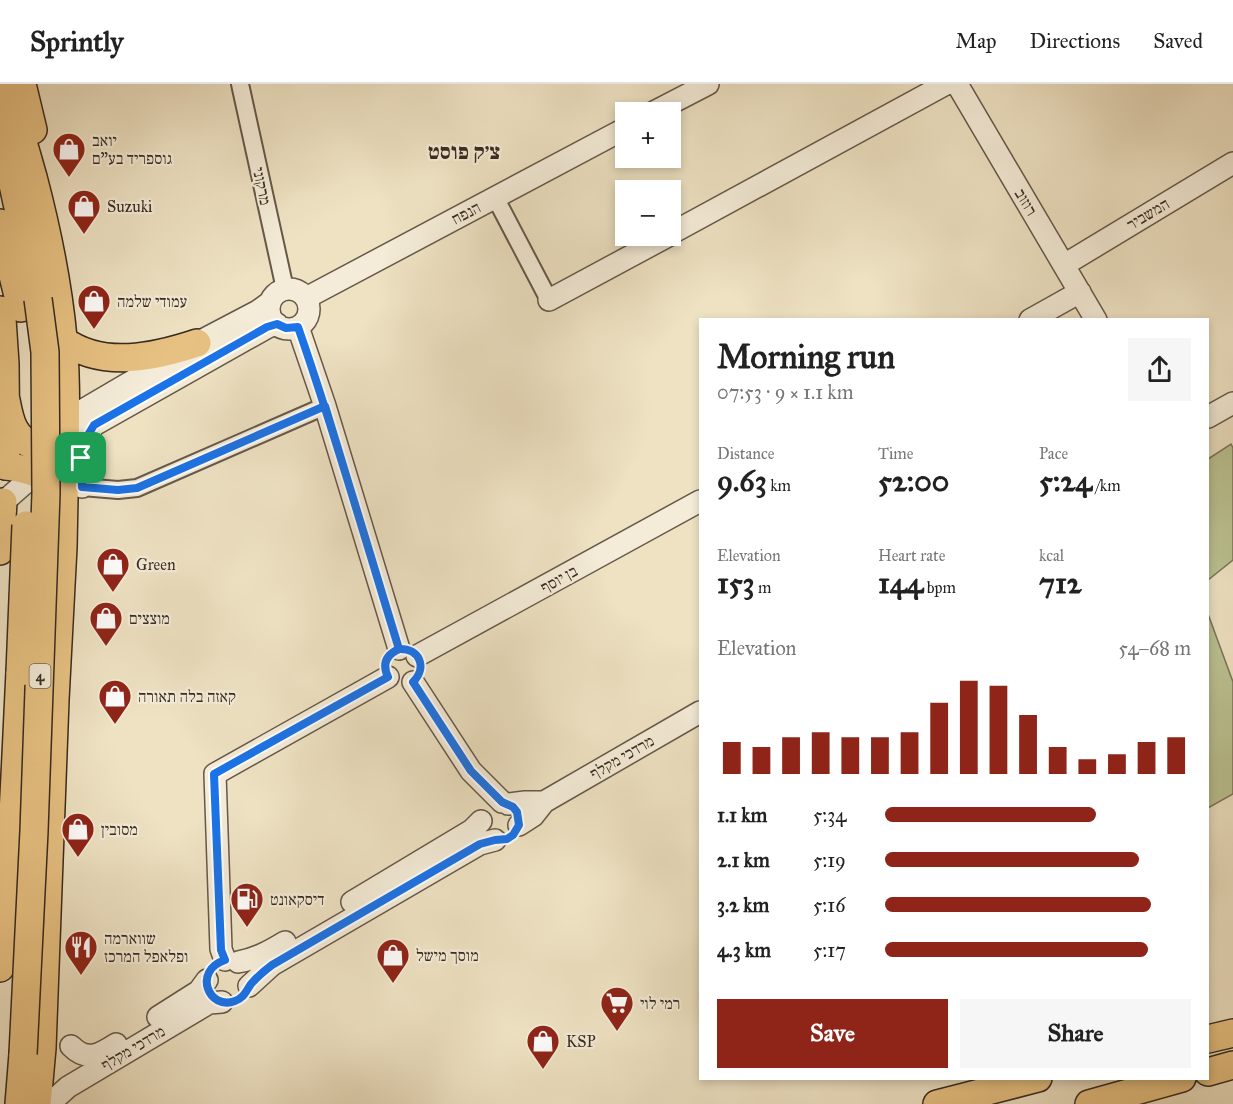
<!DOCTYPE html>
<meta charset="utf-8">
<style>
body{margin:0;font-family:"IM FELL Great Primer","Frank Ruhl Libre",serif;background:#f6f6f6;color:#222;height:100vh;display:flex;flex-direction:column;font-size:22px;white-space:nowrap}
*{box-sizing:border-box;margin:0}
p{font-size:20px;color:#767676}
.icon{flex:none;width:33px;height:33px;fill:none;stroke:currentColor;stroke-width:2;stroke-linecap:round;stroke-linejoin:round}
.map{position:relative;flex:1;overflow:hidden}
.side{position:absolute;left:699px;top:234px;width:510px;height:762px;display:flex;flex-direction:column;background:#fff;border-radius:0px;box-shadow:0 3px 9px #0003}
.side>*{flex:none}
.fabs{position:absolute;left:615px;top:18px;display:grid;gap:12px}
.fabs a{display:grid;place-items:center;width:66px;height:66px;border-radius:0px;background:#fff;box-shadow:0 3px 9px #0003;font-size:30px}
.pin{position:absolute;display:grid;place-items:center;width:51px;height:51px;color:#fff;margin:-26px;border-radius:12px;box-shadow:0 3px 9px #0006}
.round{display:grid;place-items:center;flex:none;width:63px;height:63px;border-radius:0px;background:#f6f6f6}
.overview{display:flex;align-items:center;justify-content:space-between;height:102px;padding:0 18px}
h1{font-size:33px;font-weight:700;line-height:45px}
.stats{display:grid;grid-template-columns:repeat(3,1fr);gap:9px;height:102px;padding:6px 18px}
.stats div{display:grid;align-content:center}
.stats b{font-size:30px;font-weight:700}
.stats small{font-size:16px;font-weight:400}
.stats p{font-size:16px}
.chart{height:168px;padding:12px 18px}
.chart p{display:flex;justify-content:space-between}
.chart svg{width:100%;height:108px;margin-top:6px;stroke:#8f2418;stroke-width:6}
.button{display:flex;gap:12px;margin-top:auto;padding:12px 18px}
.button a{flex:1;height:69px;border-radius:0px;background:#8f2418;color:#fff;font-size:24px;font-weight:700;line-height:69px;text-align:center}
.button a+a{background:#f6f6f6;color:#222}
ul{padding:0 18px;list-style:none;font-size:20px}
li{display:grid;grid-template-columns:96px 72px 1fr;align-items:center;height:45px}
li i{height:15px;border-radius:8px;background:#8f2418}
header{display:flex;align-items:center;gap:36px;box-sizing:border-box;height:84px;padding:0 30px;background:#fff;border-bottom:2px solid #e0e0e0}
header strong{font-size:28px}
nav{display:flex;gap:33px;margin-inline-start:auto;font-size:21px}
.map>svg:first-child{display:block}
.green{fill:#bbc292;stroke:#7a7659;stroke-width:1.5}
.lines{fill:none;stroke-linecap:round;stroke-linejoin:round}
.minor-casing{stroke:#665849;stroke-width:20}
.tertiary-casing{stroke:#665849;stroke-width:24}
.primary-casing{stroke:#382a20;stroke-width:30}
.trunk-casing{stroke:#382a20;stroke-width:30}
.minor{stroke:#f4ecd8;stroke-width:16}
.tertiary{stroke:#f4ecd8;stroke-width:21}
.primary{stroke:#e7c182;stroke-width:27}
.trunk{stroke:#e7c182;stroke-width:27}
.trunk-bridge-casing{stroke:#382a20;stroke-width:30;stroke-linecap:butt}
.trunk-bridge{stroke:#e7c182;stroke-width:27}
.route-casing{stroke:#fff;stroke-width:12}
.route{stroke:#1a73e8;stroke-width:8}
.labels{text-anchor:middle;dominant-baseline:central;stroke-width:4.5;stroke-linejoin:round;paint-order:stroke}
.shield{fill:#f4ecd8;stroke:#706457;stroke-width:1.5}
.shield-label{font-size:15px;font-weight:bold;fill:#382a20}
.poi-label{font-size:16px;fill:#382a20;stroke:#f4ecd8;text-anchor:start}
.street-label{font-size:16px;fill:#382a20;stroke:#f4ecd8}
.district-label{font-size:22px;font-weight:bold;fill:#382a20;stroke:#f4ecd8}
</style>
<header>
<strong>Sprintly</strong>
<nav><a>Map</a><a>Directions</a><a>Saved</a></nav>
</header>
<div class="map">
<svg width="1233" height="1020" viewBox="0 0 1233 1020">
<rect width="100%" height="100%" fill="#eee2c3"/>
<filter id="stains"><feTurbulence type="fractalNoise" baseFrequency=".00333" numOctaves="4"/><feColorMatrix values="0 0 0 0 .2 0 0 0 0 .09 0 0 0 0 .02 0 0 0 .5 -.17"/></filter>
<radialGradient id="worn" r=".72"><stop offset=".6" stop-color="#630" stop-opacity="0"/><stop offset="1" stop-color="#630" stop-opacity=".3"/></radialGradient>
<path class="green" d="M 1231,360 L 1233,364 L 1233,476 L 1208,496 L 1208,375 Z
M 1208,530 L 1233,598 L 1233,710 L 1208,724 Z"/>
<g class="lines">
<defs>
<path id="minor" d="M 240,0 L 285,205
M 495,113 L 549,216
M 82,403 L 118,406 L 137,404 L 325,322"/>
<path id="tertiary" d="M 957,0 L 1096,236
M 654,28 L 708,0
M 670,150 L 946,0
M 1064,181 L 1233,79
M269 225a20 20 0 1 1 40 0a20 20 0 1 1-40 0Z
M 306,214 L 626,44
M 549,216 L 668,152
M 1030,236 L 1080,208
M 298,243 L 325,322 L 399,565
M 1208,333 L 1233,319
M 55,344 L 76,330 L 197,259 L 258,227 L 269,219
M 82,403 C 82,382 79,361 92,344
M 0,421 L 65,364 L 94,341 L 268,243 L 277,240
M 417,572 L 700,417
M 413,598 L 471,687 L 502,718
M 508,720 L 525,718 L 544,718
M 519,741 L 533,732 L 544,718 L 700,628
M 352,818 L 472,746 L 481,737
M 225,876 L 221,865 L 215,690 L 388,593
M 238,878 C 256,875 270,867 285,858
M 249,902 L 272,881 L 480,760 L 495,756
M 158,933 L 199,907 L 207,896
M 71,962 C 87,978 99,971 116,960
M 49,1020 L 68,1003 L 209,919 L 222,918"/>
<path id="primary" d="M 6,382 C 27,385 50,390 58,411
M 1208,955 L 1233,949
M 1208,988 L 1233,981
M 37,1020 L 42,964 L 55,616 L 63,463 L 65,364
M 937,1020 L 1038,994
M 1089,1020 L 1182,994"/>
<path id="trunk" d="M 22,0 L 33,46
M 0,4 C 17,32 24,62 33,93 C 47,146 58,200 63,254 C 66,290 66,328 65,364 C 54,367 46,367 36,363 C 13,354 10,337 6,316
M 0,41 L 38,215
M 0,139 L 21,224
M 0,226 L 2,235 L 5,280 L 6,382
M 63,256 C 102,285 155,273 197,259
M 0,467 L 3,418
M 0,884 C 12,786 15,687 20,588
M 19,1020 L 23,970"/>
</defs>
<use href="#minor" class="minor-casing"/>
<use href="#tertiary" class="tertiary-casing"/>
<use href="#primary" class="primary-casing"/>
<use href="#trunk" class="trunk-casing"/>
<use href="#minor" class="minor"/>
<use href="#tertiary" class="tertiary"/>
<use href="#primary" class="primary"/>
<use href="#trunk" class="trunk"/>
<defs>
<path id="trunk-bridge" d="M 20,588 L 26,441
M 23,970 L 34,747 L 46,409 L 45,268 L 38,215"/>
</defs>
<use href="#trunk-bridge" class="trunk-bridge-casing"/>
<use href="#trunk-bridge" class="trunk-bridge"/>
</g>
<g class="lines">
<defs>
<path id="route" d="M 81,374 L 82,403 L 118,406 L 137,404 L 325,322 L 399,565 C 386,571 382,580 388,593 L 214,690 L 221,866 L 225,876 C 192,887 209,927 235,917 C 244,914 246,907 251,900 C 257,893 264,887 272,881 L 480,760 L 495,756 L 507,755 L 513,751 L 519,741 L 517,728 L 513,723 L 502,718 L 471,687 L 413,598 C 428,583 419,564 399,565 C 366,458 335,349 298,243 L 286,244 L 277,240 L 267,243 L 94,341 L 85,356 L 81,374"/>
</defs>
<use href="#route" class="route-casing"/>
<use href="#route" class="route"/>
</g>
<defs>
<symbol id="shop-pin" viewBox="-11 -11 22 30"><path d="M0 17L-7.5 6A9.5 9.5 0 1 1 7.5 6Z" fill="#8f2418" stroke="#f4ecd8"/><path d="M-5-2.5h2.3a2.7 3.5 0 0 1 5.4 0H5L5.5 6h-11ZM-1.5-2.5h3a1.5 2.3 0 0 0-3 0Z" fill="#fff"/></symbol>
<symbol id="fuel-pin" viewBox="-11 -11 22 30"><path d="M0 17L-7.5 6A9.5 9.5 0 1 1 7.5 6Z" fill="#8f2418" stroke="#f4ecd8"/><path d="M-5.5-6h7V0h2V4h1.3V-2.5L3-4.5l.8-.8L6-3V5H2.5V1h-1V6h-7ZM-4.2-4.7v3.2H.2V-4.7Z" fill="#fff"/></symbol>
<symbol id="restaurant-pin" viewBox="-11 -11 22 30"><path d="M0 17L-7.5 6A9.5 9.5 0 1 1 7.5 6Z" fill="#8f2418" stroke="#f4ecd8"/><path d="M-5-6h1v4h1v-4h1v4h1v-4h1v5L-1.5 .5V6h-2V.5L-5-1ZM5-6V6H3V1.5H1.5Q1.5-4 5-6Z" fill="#fff"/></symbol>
<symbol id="supermarket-pin" viewBox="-11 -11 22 30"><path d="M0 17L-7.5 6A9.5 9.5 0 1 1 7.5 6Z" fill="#8f2418" stroke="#f4ecd8"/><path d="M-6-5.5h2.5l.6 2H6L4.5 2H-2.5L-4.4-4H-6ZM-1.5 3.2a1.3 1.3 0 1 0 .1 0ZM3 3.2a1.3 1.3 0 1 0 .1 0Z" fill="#fff"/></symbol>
</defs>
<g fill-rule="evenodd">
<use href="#shop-pin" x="50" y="46" width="38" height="52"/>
<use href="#shop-pin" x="65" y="103" width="38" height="52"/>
<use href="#shop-pin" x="75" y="198" width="38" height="52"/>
<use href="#shop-pin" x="94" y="461" width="38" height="52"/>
<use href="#shop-pin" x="87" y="515" width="38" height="52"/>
<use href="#shop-pin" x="96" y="593" width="38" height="52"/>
<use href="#shop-pin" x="59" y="726" width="38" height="52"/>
<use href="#fuel-pin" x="228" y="796" width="38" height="52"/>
<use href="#restaurant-pin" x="62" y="844" width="38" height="52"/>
<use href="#shop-pin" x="374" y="852" width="38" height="52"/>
<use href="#supermarket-pin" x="598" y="900" width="38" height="52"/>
<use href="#shop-pin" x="524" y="938" width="38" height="52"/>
</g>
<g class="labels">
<rect class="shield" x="29.5" y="580" width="21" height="24" rx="4.5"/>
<g class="shield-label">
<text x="40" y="592">4</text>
</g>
<g class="poi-label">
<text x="92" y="56">יואב<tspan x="92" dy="18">גוספריד בע"ם</tspan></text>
<text x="107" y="122">Suzuki</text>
<text x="117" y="217">עמודי שלמה</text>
<text x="136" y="480">Green</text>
<text x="129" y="534">מוצצים</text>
<text x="138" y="612">קאזה בלה תאורה</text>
<text x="101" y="745">מסובין</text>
<text x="270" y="815">דיסקאונט</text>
<text x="104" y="854">שווארמה<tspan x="104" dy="18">ופלאפל המרכז</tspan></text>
<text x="416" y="871">מוסך מישל</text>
<text x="640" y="919">רמי לוי</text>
<text x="566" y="957">KSP</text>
</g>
<g class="street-label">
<text transform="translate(262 102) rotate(78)">מרקוני</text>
<text transform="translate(1026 118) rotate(59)">רוזוב</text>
<text transform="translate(466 129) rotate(-28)">הנפח</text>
<text transform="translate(1148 130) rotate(-31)">המשביר</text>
<text transform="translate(559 495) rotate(-29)">בן יוסף</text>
<text transform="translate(622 673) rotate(-30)">מרדכי מקלף</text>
<text transform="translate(133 964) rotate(-31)">מרדכי מקלף</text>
</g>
<g class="district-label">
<text x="464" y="67">צ׳ק פוסט</text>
</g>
</g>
<rect width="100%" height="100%" filter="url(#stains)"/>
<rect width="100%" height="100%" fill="url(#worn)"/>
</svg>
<div class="fabs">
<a>+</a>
<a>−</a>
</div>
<div class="pin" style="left:81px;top:374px;background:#1e9e55"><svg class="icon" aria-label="arrive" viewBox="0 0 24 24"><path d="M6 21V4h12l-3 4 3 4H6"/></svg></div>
<section class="side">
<div class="overview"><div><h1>Morning run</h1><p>07:53 · 9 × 1.1 km</p></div><a class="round"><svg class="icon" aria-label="share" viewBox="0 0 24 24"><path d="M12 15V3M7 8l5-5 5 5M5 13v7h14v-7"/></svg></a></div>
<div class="stats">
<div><p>Distance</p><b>9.63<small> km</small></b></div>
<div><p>Time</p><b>52:00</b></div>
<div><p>Pace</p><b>5:24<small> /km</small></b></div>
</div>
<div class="stats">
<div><p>Elevation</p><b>153<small> m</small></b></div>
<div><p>Heart rate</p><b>144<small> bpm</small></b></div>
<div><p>kcal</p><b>712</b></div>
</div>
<div class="chart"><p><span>Elevation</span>54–68 m</p>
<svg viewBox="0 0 160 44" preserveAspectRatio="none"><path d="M5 44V31M15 44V33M25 44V29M35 44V27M45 44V29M55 44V29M65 44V27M75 44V15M85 44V6M95 44V8M105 44V20M115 44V33M125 44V38M135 44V36M145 44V31M155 44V29"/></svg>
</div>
<ul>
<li><b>1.1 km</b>5:34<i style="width:69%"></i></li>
<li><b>2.1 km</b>5:19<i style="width:83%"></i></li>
<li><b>3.2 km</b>5:16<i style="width:87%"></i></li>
<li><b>4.3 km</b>5:17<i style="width:86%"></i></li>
</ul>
<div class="button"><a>Save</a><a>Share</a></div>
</section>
</div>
